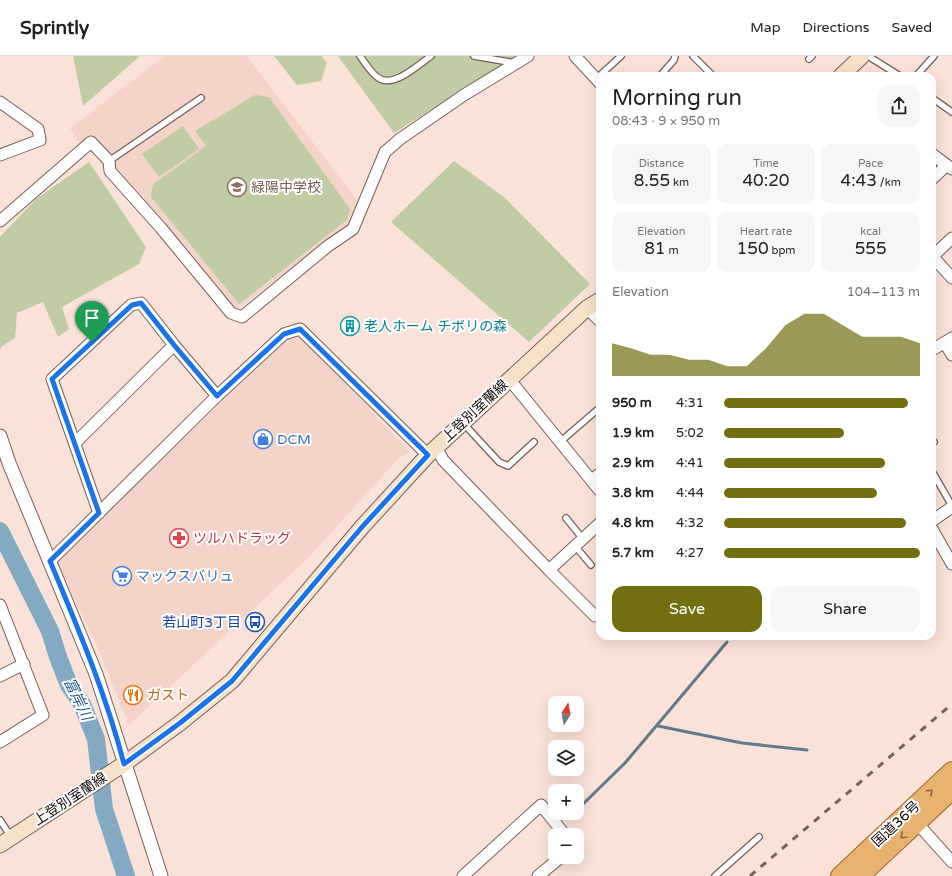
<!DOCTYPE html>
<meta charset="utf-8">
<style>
body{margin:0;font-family:"Varela Round","Noto Sans JP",sans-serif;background:#f6f6f6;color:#222;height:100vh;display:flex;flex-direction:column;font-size:15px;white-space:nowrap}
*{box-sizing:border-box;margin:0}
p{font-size:13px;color:#767676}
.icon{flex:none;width:22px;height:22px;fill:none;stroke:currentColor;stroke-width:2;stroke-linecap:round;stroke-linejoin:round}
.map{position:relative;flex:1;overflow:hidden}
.panel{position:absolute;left:596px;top:16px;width:340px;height:568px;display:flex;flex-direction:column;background:#fff;border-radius:12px;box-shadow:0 4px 16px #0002}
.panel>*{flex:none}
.needle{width:26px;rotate:11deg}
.controls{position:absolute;left:548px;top:640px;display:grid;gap:8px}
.controls a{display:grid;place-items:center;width:36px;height:36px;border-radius:8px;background:#fff;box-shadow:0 4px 16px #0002;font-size:20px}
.pin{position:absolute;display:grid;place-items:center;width:34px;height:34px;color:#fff;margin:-41px -17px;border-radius:50% 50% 50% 0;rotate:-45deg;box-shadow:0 0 4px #0007}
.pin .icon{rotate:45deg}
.round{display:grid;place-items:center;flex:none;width:42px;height:42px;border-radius:12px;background:#f6f6f6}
.head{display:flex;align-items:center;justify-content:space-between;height:68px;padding:0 16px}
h1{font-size:22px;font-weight:600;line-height:30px}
.metrics{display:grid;grid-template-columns:repeat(3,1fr);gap:6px;height:68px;padding:4px 16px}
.metrics div{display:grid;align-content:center;border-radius:10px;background:#f6f6f6;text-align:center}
.metrics b{font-size:17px;font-weight:600}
.metrics small{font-size:11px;font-weight:400}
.metrics p{font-size:11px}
.chart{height:112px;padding:8px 16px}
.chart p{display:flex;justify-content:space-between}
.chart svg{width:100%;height:72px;margin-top:4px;fill:#726f10;opacity:.7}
.primary-button{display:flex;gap:8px;margin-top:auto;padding:8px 16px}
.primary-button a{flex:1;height:46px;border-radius:12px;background:#726f10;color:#fff;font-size:16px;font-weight:600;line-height:46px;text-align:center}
.primary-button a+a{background:#f6f6f6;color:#222}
ul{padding:0 16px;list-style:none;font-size:13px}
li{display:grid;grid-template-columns:64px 48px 1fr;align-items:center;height:30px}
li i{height:10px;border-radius:5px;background:#726f10}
header{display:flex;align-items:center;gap:24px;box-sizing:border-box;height:56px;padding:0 20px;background:#fff;border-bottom:1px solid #e0e0e0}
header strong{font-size:19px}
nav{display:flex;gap:22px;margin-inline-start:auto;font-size:14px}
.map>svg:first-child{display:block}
.built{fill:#f4d4c8}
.green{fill:#c1cca7}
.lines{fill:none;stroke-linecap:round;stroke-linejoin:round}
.stream{stroke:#62798a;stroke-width:3}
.river{stroke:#84a9c2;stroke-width:18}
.service-casing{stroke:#755f57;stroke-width:8}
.minor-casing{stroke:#755f57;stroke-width:13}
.tertiary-casing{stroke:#755f57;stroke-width:15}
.secondary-casing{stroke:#755f57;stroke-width:17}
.trunk-casing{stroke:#986a33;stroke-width:20}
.service{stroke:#fff;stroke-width:5.5}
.minor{stroke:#fff;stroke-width:11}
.tertiary{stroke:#fff;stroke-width:13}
.secondary{stroke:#f6e2c9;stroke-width:15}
.trunk{stroke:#e7b26e;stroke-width:18}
.rail{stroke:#73645f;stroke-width:3;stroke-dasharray:7 7;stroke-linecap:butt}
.oneway{stroke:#876640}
.route-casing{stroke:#fff;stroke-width:8}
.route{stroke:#1a73e8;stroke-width:5}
.labels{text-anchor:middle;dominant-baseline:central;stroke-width:4;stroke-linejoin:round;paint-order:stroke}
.education-label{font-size:14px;fill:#785e54;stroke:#fff;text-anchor:start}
.culture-label{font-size:14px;fill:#0d838f;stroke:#fff;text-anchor:start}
.street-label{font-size:14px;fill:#110907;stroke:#fff}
.shop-label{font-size:14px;fill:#366cbe;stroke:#fff;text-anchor:start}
.health-label{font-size:14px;fill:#be3a42;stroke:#fff;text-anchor:start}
.transit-label{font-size:14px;fill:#164399;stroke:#fff;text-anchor:end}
.food-label{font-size:14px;fill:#c56008;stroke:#fff;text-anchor:start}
.water-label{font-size:15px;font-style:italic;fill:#1e5c7f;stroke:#fff}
</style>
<header>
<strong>Sprintly</strong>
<nav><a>Map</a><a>Directions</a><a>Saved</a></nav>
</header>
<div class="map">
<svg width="952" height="820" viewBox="0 0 952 820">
<rect width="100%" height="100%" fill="#fbe2d8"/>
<path class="built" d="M 165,0 L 247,0 L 360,148 L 350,168 L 236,254 L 112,114 L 108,98 L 81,90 L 70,72 Z
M 295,280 L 303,282 L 410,396 L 398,403 L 308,502 L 129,669 L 96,588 L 56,506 L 288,282 Z"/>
<path class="green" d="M 73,0 L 140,0 L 83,50 Z
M 274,0 L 322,0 L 327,7 L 321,25 L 297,29 Z
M 338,0 L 517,0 L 394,77 Z
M 255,39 L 269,41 L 350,153 L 347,164 L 239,248 L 151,141 L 153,128 L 206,90 L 195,75 Z
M 183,70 L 199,93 L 159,121 L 142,98 Z
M 454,105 L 504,141 L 590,228 L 529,286 L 391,166 Z
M 89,106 L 146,191 L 139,208 L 62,251 L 69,273 L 58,281 L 43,246 L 17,257 L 15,282 L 1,291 L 0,295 L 0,181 L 36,143 Z"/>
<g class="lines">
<path class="stream" d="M 658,670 L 742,687 L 807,694
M 580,751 L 625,707 L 727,586"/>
<path class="river" d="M 0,475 L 50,575 L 58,601 L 69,629 L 82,648 L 96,683 L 104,753 L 126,820"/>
<defs>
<path id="service" d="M 360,0 C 365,7 370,15 376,20 C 391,35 418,9 431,0
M 474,0 L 515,7
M 693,0 L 713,20
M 868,0 L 900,20
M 809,3 L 812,0
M 660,20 L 674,4 L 675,0
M 916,20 L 934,0
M 596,23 L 621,0
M 932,42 L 952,56
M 109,105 L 201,42
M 464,368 L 499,406 L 508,410 L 534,386
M 560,386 L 597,354
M 932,387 L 934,386
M 932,415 L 952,450
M 590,422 L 600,414
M 566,462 L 583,483
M 575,490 L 591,509
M 0,764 L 11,781
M 715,820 L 759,781"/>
<path id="minor" d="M 575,0 L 600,27
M 0,46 L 38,73 L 40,84 L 0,99
M 932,98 L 952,113
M 932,123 L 947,109
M 0,165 L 91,86 L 109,105 L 110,115 L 161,172 L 231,257 L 242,261 L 328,190 L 353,173 L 385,96 L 400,83 L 464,39 L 528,0
M 932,200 L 952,222
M 932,201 L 952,182
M 587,252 L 600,265
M 945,287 L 952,299
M 932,294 L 952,282
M 509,323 L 600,435
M 75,387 L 174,289
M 436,391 L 443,404 L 549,514 L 600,467
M 99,457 L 52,323 L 131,249 L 141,247 L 174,289 L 217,340
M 932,465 L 952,451
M 932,473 L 952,508
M 50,505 L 217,340 L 284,278 L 300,273 L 428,399
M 549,514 L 595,560
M 0,549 L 43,659 L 0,686
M 0,620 L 24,608
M 917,767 L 952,806
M 463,820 L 541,749 L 565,779
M 538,820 L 561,801"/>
<path id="tertiary" d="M 0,380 L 9,407 L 96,618 L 161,820"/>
<path id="secondary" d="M 841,20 L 862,0
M 0,789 L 124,708 L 180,667 L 232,625 L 362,471 L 428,399 L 587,252 L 600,244"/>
<path id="trunk" d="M 840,820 L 952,715
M 860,820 L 952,734"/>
</defs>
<use href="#service" class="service-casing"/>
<use href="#minor" class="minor-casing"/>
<use href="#tertiary" class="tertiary-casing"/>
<use href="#secondary" class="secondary-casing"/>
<use href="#trunk" class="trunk-casing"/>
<use href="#service" class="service"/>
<use href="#minor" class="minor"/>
<use href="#tertiary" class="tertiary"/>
<use href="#secondary" class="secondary"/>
<use href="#trunk" class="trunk"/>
<path class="rail" d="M 750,820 L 952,648"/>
</g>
<defs><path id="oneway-chevron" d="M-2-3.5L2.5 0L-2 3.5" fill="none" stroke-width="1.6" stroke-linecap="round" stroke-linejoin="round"/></defs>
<g class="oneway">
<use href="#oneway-chevron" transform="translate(930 736) rotate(-43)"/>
<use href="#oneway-chevron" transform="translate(903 780) rotate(137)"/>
</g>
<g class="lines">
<defs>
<path id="route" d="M 141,247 L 174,289 L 217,340 L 284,278 L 300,273 L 428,399 L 362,471 L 232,625 L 180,667 L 124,708 C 106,638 78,572 50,505 L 99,457 L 52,323 L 132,249 Z"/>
</defs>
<use href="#route" class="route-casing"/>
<use href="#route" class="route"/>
</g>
<defs>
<symbol id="school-ring" viewBox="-11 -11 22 22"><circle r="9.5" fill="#fff" stroke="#8d6e63" stroke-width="1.5"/><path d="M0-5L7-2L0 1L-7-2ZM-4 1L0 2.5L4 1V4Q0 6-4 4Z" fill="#8d6e63"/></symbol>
<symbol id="building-ring" viewBox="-11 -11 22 22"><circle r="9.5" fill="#fff" stroke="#0f9aa8" stroke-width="1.5"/><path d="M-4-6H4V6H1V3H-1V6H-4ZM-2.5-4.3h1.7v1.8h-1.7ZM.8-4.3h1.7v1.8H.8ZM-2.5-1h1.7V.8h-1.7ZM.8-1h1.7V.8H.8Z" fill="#0f9aa8"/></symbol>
<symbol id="shop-ring" viewBox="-11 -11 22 22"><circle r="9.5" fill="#fff" stroke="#3f7fe0" stroke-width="1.5"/><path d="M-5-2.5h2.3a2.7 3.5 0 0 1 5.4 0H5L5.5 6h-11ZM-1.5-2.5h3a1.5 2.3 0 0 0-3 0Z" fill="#3f7fe0"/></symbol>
<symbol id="pharmacy-ring" viewBox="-11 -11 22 22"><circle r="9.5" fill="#fff" stroke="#e0444e" stroke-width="1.5"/><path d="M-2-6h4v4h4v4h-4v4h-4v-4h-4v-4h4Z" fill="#e0444e"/></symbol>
<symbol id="supermarket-ring" viewBox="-11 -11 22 22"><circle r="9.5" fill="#fff" stroke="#3f7fe0" stroke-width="1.5"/><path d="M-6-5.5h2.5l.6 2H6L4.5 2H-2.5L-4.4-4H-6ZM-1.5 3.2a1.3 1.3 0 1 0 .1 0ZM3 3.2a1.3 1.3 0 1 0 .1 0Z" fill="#3f7fe0"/></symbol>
<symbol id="bus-ring" viewBox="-11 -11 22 22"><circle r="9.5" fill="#fff" stroke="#1a4fb4" stroke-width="1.5"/><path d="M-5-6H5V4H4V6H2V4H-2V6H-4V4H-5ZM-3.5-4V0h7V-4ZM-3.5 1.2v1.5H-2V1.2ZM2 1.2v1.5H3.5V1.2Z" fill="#1a4fb4"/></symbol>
<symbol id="restaurant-ring" viewBox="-11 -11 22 22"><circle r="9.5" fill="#fff" stroke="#e8710a" stroke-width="1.5"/><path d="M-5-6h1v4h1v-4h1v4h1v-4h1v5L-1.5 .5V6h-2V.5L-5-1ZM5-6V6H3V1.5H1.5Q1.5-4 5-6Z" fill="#e8710a"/></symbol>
</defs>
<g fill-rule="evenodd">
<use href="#school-ring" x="226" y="120" width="22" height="22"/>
<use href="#building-ring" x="339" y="259" width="22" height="22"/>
<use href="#shop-ring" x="252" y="372" width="22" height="22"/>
<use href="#pharmacy-ring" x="168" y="471" width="22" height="22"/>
<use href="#supermarket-ring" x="111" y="509" width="22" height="22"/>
<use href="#bus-ring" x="244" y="555" width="22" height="22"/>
<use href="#restaurant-ring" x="122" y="628" width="22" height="22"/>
</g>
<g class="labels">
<g class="education-label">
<text x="251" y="131">緑陽中学校</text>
</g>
<g class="culture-label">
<text x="364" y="270">老人ホーム チボリの森</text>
</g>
<g class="street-label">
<text transform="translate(475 355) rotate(-43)">上登別室蘭線</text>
<text transform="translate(70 743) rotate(-33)">上登別室蘭線</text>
<text transform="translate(896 768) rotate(-43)">国道36号</text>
</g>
<g class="shop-label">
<text x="277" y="383">DCM</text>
<text x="136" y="520">マックスバリュ</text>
</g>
<g class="health-label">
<text x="193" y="482">ツルハドラッグ</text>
</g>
<g class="transit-label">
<text x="241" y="566">若山町3丁目</text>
</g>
<g class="food-label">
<text x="147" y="639">ガスト</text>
</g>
<g class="water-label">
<text transform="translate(78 643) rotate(64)">富岸川</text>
</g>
</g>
</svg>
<div class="controls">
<a><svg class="needle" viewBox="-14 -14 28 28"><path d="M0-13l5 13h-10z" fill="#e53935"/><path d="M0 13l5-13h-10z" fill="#767676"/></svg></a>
<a><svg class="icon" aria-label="layers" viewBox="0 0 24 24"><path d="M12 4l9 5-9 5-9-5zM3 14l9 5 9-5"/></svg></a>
<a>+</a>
<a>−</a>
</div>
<div class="pin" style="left:92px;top:286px;background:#1e9e55"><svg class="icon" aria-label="arrive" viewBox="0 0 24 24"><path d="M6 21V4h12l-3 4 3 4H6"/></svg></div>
<section class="panel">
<div class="head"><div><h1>Morning run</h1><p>08:43 · 9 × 950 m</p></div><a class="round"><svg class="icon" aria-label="share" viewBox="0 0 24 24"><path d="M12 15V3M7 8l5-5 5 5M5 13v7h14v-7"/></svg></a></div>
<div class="metrics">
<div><p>Distance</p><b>8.55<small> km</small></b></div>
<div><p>Time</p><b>40:20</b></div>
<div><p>Pace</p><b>4:43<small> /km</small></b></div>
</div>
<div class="metrics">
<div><p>Elevation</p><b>81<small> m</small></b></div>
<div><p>Heart rate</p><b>150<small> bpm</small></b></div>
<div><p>kcal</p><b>555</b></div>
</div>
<div class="chart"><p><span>Elevation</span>104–113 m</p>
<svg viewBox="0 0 160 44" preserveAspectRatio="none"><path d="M0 44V24L10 27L20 31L30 31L40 34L50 34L60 38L70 38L80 27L90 13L100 6L110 6L120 13L130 20L140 20L150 20L160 24V44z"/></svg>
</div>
<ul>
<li><b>950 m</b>4:31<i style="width:94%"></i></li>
<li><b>1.9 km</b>5:02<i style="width:61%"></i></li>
<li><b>2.9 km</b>4:41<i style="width:82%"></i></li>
<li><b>3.8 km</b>4:44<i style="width:78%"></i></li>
<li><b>4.8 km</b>4:32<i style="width:93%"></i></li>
<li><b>5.7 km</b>4:27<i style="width:100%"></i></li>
</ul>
<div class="primary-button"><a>Save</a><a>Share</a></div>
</section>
</div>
